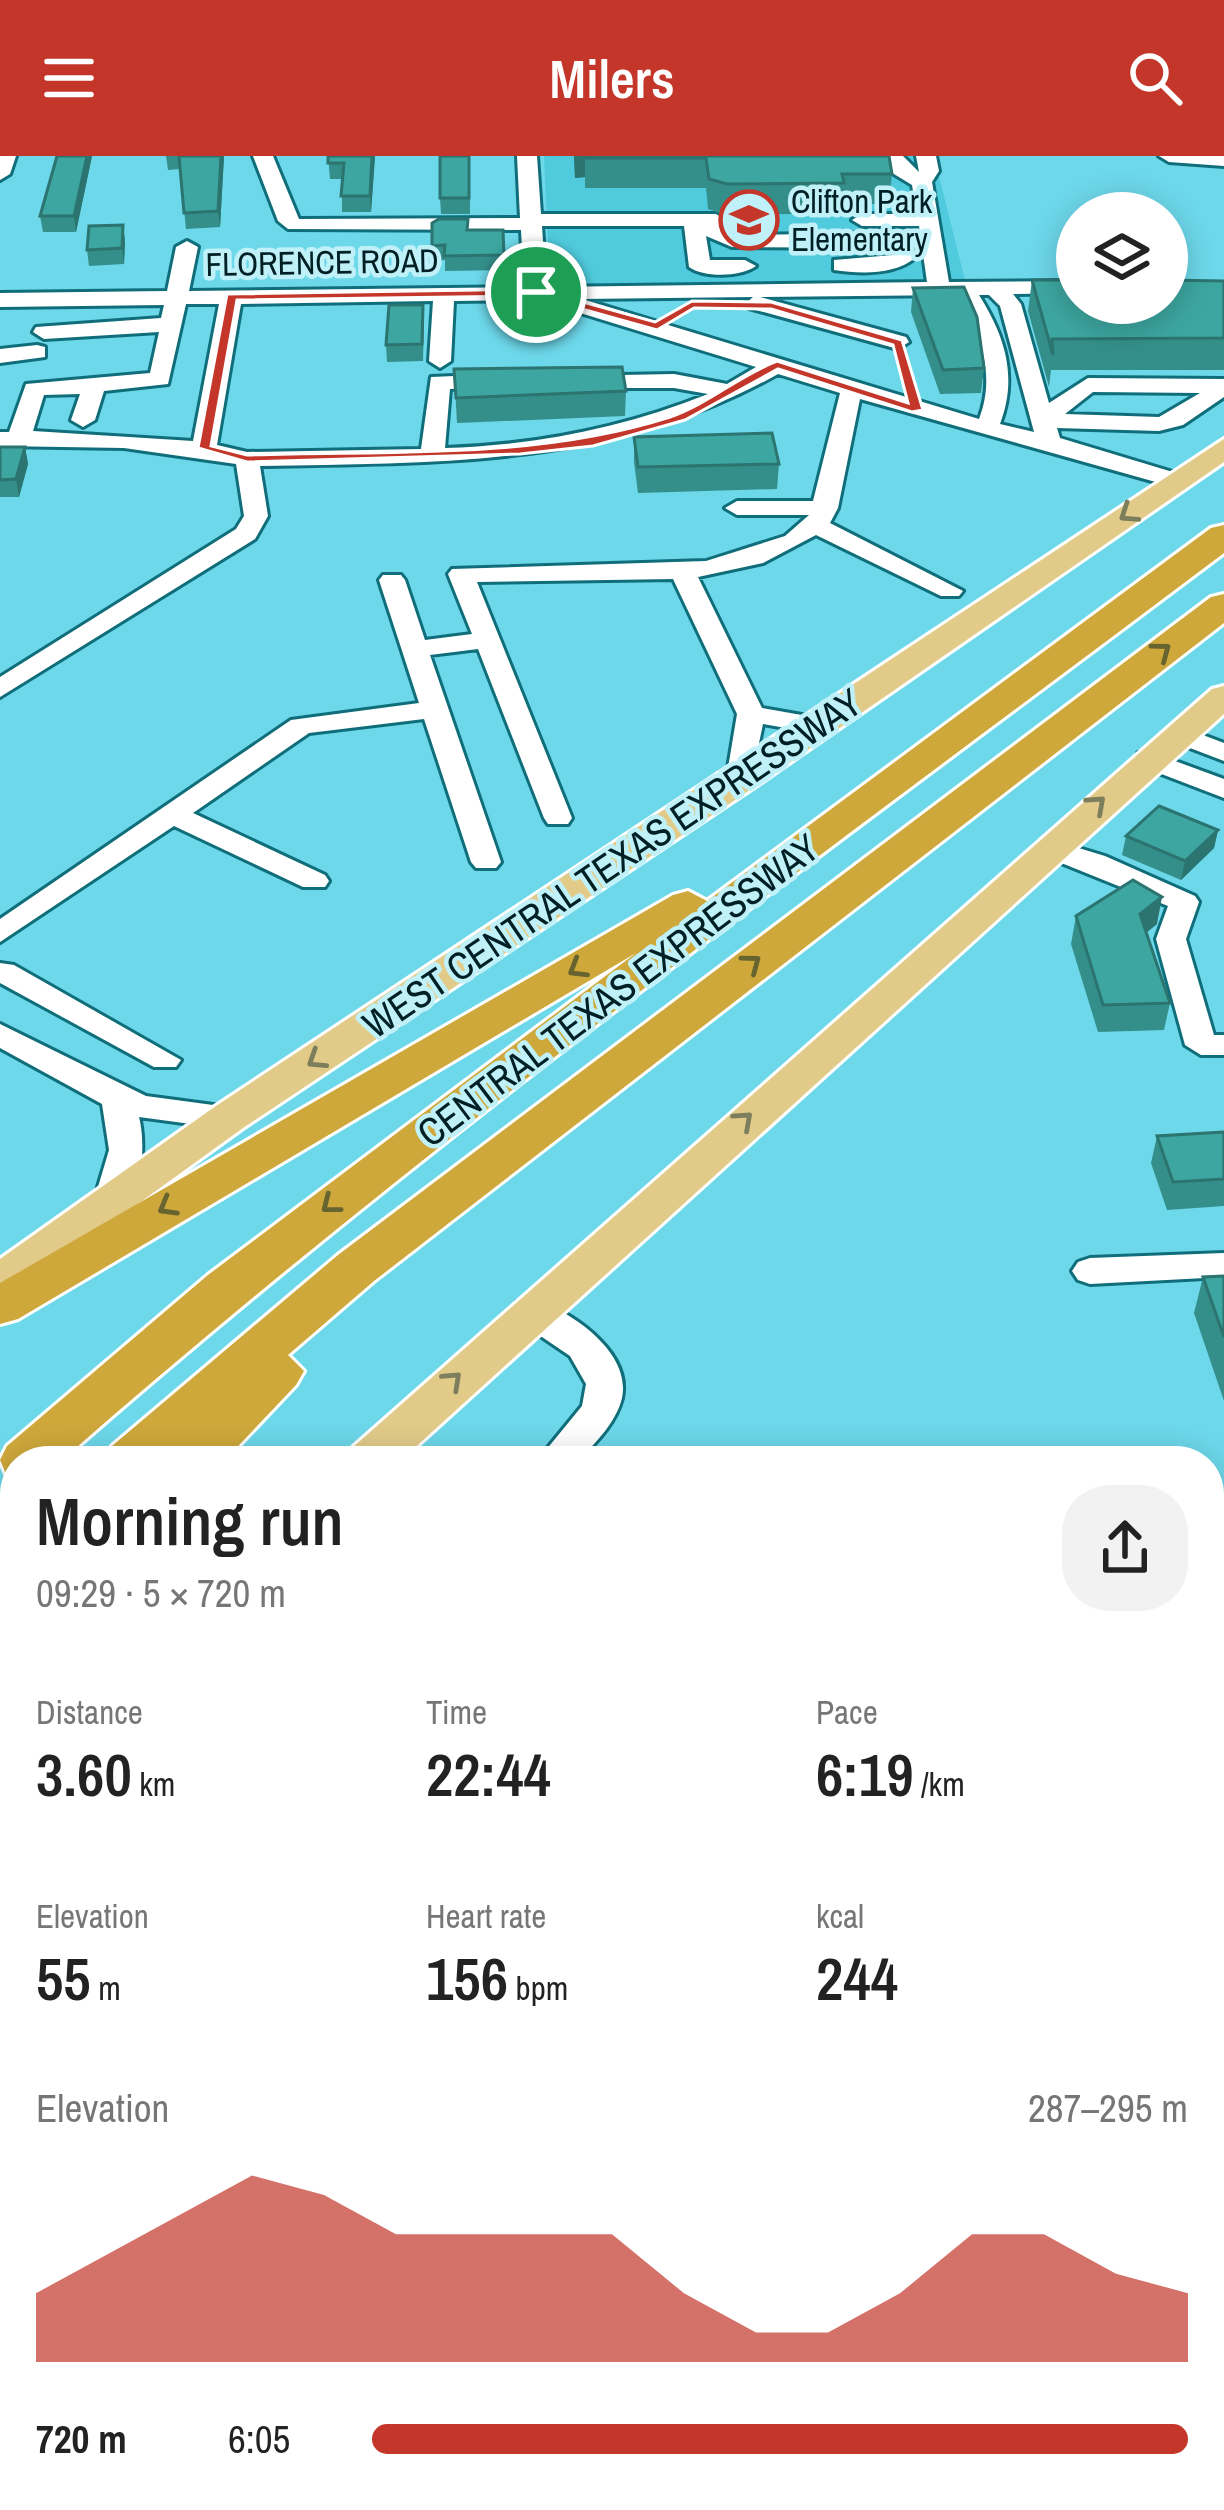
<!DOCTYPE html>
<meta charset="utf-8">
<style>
body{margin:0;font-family:"Archivo Narrow",sans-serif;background:#f2f2f2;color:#222;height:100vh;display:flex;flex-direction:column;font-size:45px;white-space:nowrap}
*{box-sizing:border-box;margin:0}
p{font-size:39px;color:#767676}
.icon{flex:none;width:66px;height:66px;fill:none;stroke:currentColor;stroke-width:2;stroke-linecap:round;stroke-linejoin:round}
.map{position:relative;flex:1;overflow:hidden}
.side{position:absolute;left:0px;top:1290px;width:1224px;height:1065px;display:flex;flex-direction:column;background:#fff;border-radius:48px 48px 0 0;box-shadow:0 6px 30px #0003}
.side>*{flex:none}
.buttons{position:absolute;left:1056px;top:36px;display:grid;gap:24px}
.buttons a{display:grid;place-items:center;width:132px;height:132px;border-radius:50%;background:#fff;box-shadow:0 6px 30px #0003;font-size:60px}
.pin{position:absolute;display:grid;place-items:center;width:102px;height:102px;color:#fff;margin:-51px;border:6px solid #fff;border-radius:50%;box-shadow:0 3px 12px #0007}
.round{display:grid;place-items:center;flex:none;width:126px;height:126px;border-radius:48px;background:#f2f2f2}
.head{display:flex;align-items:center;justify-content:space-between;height:204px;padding:0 36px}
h1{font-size:66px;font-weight:600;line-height:90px}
.stats{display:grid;grid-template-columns:repeat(3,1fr);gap:18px;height:204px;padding:12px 36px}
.stats div{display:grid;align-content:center}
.stats b{font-size:60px;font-weight:600}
.stats small{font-size:33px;font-weight:400}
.stats p{font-size:33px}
.chart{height:336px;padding:24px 36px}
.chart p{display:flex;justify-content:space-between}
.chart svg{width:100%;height:216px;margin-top:12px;fill:#c33629;opacity:.7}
ul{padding:0 36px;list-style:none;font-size:39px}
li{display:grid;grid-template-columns:192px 144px 1fr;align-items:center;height:90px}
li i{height:30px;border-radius:15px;background:#c33629}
header{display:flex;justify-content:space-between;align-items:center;height:156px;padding:0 36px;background:#c33629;color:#fff;font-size:54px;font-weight:600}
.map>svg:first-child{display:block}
.built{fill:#50cbdd}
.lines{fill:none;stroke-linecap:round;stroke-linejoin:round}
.minor-casing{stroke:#106e7a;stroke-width:6}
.major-casing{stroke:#fff;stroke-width:6}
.highway-casing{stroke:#fff;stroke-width:6}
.minor{fill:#fff;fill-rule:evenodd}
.major{fill:#e2cb89;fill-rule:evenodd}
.highway{fill:#cea83b;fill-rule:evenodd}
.wall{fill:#348f8a}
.shaded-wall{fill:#2b7470}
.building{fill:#3da6a0;stroke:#2b7470;stroke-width:3}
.oneway{stroke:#7c7e5c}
.oneway2{stroke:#676430}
.route{fill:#c33629;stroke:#fff;stroke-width:3;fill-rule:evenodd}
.labels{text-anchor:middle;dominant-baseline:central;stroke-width:9;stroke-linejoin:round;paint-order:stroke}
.far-poi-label{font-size:33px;fill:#002025;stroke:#c0f1f9;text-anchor:start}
.far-street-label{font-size:33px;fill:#002025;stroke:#c0f1f9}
.street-label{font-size:39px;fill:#002025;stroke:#c0f1f9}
</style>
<header><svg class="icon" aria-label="menu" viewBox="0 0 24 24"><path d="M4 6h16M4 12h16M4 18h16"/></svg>Milers<svg class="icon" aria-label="search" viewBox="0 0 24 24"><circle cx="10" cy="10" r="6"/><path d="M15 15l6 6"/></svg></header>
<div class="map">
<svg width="1224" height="2354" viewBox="0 0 1224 2354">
<rect width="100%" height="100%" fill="#6dd8ea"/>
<path class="built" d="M 544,0 L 934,0 L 966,128 L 550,130 Z"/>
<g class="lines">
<defs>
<path id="minor" d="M 0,0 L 16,0 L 10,18 L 0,24 Z
M 253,0 L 273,0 L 299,63 L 520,62 L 517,0 L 537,0 L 541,58 L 716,58 L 726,64 L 725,74 L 735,79 L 883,77 L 909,84 L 915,102 C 894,119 861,118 834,114 L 834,104 L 893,99 L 892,92 L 732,91 L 706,80 L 710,104 L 745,104 L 756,110 C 741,121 704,122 689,111 L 684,70 L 542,70 L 546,131 L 927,126 L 919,70 L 862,70 L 852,64 L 862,58 L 917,58 L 912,29 L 889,15 L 883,0 L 903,0 L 919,16 L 916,0 L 936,0 L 939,15 L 932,26 L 949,126 L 1077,125 L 1077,137 L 1013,138 L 1021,148 L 1049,247 L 1088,222 L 1224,223 L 1224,241 L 1183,269 L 1159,275 L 1057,272 L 1060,282 L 1186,320 L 1189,325 L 1177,332 L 860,243 L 838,352 L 830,367 L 963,435 L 959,440 L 941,440 L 816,379 L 763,407 L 698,421 L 762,552 L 830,564 L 834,570 L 820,578 L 763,568 L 750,630 L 740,633 L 726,624 L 737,558 L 673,423 L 477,426 L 572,662 L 568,668 L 548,668 L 544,662 L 478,493 L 430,499 L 501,706 L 496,712 L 476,712 L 471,706 L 424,563 L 309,577 L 193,657 L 325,719 L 329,725 L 325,731 L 303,731 L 174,670 L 0,786 L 0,763 L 291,564 L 419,547 L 379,424 L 383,419 L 401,419 L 405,424 L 425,484 L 472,478 L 448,418 L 452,413 L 706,405 L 785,380 L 809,359 L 737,359 L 725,352 L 737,345 L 813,345 L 840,237 L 778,218 C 612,311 447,306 260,310 L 268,360 L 255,383 L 0,541 L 0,521 L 236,373 L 244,360 L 236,308 L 124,292 L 0,290 L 0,276 L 9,276 L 26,228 L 150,217 L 159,176 L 44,183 L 33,176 L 36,171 L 161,162 L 164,149 L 0,151 L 0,137 L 167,135 L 176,91 L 187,85 L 198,91 L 189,135 L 524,131 L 521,74 L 288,73 L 278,65 ZM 957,139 C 981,178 996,219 979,263 L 582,143 L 753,141 L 746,147 L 749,152 L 898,193 L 909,186 L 906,181 L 760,141 ZM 979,139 L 989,139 L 1000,150 L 1034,276 L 1000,268 C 1018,221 1005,180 979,139 ZM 538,144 L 756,211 L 727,228 L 674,218 L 567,220 L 564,225 L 575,232 L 674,232 L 708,238 C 623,272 537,289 445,292 L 450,233 L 510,230 L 513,225 L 502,218 L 431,221 L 421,293 L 247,296 L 217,289 L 241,148 L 433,145 L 429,205 L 440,212 L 451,205 L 454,145 ZM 186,148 L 219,148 L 193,285 L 33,275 L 44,239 L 80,238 L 71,264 L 83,271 L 95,264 L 104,235 L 168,228 ZM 1093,236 L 1200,237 L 1159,261 L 1065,258 Z
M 1159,0 L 1224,0 L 1224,10 L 1169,6 Z
M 37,189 L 45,191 L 45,201 L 0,207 L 0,193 Z
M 1179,570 L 1224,587 L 1224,605 L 1169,584 L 1165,578 Z
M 1148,595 L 1224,623 L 1224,642 L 1138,609 L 1138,597 Z
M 1049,683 L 1105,700 L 1195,740 L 1199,746 L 1186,783 L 1214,879 L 1224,879 L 1224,899 L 1201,899 L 1185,889 L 1156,783 L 1168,750 L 1039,698 L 1034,692 L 1039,686 Z
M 0,807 L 14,809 L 181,904 L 176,911 L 154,911 L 0,827 Z
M 0,868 L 146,940 L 228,951 L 245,962 L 228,973 L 139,961 C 146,988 144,1044 112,1053 L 100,1049 L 95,1041 L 109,994 L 102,948 L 0,892 Z
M 1224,1097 L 1224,1121 L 1090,1128 L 1078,1124 L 1072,1115 L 1078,1106 L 1090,1102 Z
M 530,1142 C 568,1153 632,1195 622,1242 C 616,1267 595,1287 578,1305 L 537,1305 L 582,1250 L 586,1228 L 570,1200 L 517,1164 L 512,1155 L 517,1146 Z
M 1209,1839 L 1224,1839 L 1224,1881 L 1209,1881 Z
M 15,1892 L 15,1942 L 0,1948 L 0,1898 Z
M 1209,2043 L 1224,2049 L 1224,2153 L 1209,2147 Z
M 15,2227 L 15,2277 L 0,2281 L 0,2231 Z
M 38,2340 L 90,2340 L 91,2354 L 39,2354 Z"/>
<path id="major" d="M 1224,283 L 1224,306 L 753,632 L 243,972 L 16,1136 L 0,1141 L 0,1103 L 213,952 Z
M 1224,530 L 1224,558 L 400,1305 L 345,1305 L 352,1292 L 1212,533 Z
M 15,1639 L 15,1697 L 0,1702 L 0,1644 Z"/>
<path id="highway" d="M 1224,369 L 1224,397 C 831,693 431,980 61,1305 L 15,1305 L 15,1322 L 7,1320 L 0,1304 L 7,1290 L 208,1119 L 636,797 L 18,1163 L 0,1168 L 0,1127 L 673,739 L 688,735 L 707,745 L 1211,372 Z
M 1224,438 L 1224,467 L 374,1125 L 288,1199 L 304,1215 L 296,1229 L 224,1305 L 104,1305 L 112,1290 L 338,1099 L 1211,441 Z
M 15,1393 L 15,1446 L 0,1451 L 0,1398 Z
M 15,1478 L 15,1538 L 0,1543 L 0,1484 Z"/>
</defs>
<use href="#minor" class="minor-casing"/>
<use href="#major" class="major-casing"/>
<use href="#highway" class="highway-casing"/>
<use href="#minor" class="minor"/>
<use href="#major" class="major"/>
<use href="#highway" class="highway"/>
</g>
<path class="wall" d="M 92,0 L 76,76 L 43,76 L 40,60 Z
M 166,0 L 224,0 L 220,71 L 186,73 L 180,13 L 168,14 Z
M 328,0 L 375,0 L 371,56 L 342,56 L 342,23 L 330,23 Z
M 470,0 L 470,58 L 441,58 L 440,42 Z
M 574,0 L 889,0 L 892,18 L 889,48 L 842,48 L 842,57 L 726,59 L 708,53 L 706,32 L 585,32 L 585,21 L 575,22 Z
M 123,69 L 125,85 L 124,108 L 89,110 L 87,94 Z
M 468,74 L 503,74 L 505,114 L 445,115 L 445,104 L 432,105 L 432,90 Z
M 1032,124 L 1224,125 L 1224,214 L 1051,214 L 1049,231 L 1028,155 Z
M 913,132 L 984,212 L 981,237 L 940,238 L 911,156 Z
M 424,165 L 423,205 L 387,206 L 386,189 Z
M 454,213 L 626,235 L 625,260 L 457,267 Z
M 634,281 L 779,308 L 777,333 L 638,337 L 634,306 Z
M 0,291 L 25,291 L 28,308 L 19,341 L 0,341 Z
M 1218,674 L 1214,692 L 1181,724 L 1122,699 L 1126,680 Z
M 1076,760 L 1157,768 L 1146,776 L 1170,847 L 1164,874 L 1098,876 L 1071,788 Z
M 1224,976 L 1224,1050 L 1167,1054 L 1151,1007 L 1157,980 Z
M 1224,1120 L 1224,1245 L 1194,1157 L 1203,1121 Z
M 15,1980 L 15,2115 L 0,2107 L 0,2001 Z"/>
<path class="shaded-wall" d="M 87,0 L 92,0 L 76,76 L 74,60 Z
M 221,0 L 224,0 L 220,71 L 218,55 Z
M 372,0 L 375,0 L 371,56 L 370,40 Z
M 574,0 L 585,0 L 585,21 L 575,22 Z
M 123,69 L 125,85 L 124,108 L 122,92 Z
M 25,291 L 28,308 L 19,341 L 16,323 Z
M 1218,674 L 1214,692 L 1181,724 L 1185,705 Z
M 1162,741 L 1157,768 L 1135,786 L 1140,758 Z
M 0,2298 L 13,2323 L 16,2354 L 5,2354 Z"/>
<path class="building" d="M 57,0 L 87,0 L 74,60 L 40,60 Z
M 179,0 L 221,0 L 218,55 L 184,57 Z
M 328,0 L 372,0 L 370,40 L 341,40 L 344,7 L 328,7 Z
M 440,0 L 469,0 L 469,42 L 440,42 Z
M 585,0 L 889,0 L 892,18 L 842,18 L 844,27 L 727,28 L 709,23 L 706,2 L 585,2 Z
M 439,63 L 468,63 L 467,74 L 503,74 L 504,99 L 444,100 L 445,89 L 432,90 L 432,67 Z
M 123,69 L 122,92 L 87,94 L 89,70 Z
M 1032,124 L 1077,124 L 1077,147 L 1167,147 L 1167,124 L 1224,125 L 1224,182 L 1052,183 L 1053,199 Z
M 964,131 L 977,161 L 984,212 L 943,214 L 913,132 Z
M 389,149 L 423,149 L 422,188 L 386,189 Z
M 622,211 L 626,235 L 456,242 L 454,213 Z
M 772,277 L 779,308 L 638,311 L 634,281 Z
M 0,291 L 25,291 L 16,323 L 0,324 Z
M 1159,650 L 1218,674 L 1185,705 L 1126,680 Z
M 1133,724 L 1162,741 L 1140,758 L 1170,847 L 1103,849 L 1076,760 Z
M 1224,976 L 1224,1023 L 1173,1026 L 1157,980 Z
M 1224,1120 L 1224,1181 L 1203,1121 Z
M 15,1980 L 15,2098 L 0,2090 L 0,2001 Z
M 0,2301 L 5,2354 L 0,2354 Z"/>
<defs><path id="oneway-chevron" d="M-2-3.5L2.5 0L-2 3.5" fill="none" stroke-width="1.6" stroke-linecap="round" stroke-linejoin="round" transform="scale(3)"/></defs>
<g class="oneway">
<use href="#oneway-chevron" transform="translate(1128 358) rotate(146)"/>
<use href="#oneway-chevron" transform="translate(1097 648) rotate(-42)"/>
<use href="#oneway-chevron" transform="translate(316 904) rotate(147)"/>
<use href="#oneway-chevron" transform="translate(744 964) rotate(-42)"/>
<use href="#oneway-chevron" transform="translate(453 1224) rotate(-43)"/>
</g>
<g class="oneway2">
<use href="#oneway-chevron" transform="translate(1162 495) rotate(-37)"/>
<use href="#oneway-chevron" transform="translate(752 807) rotate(-37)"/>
<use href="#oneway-chevron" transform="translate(577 813) rotate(149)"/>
<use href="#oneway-chevron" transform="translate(330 1049) rotate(142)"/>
<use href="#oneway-chevron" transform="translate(167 1051) rotate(150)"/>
</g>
<path class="route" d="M 536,133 L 655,166 L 692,145 L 771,146 L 902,184 L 923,254 L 912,256 L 778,213 L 685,264 L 593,290 L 520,298 L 247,306 L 198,292 L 227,138 ZM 535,140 L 657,174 L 694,152 L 771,153 L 893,189 L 908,247 L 777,205 C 740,219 708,248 670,261 C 535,304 388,294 247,299 L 211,290 L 237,144 Z"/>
<defs>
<symbol id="school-ring" viewBox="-11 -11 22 22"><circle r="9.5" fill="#c0f1f9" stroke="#c33629" stroke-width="1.5"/><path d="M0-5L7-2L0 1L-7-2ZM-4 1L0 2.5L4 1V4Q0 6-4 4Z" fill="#c33629"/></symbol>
</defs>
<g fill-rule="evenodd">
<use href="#school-ring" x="716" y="31" width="66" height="66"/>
</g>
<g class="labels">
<g class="far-poi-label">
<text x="791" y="45">Clifton Park<tspan x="791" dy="38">Elementary</tspan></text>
</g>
<g class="far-street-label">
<text transform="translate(322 106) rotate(-1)">FLORENCE ROAD</text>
</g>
<g class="street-label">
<text transform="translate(612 707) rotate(-34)">WEST CENTRAL TEXAS EXPRESSWAY</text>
<text transform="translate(618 834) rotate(-37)">CENTRAL TEXAS EXPRESSWAY</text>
</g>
</g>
</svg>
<div class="buttons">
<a><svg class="icon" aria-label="layers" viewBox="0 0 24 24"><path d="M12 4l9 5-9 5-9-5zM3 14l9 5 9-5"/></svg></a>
</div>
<div class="pin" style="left:536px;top:136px;background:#1e9e55"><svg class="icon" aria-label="arrive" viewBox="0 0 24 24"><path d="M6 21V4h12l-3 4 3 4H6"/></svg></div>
<section class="side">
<div class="head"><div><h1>Morning run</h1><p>09:29 · 5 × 720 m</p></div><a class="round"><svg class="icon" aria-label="share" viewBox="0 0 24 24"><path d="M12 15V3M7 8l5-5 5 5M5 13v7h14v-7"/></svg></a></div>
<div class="stats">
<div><p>Distance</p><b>3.60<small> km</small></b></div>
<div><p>Time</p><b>22:44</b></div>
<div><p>Pace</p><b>6:19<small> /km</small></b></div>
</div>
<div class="stats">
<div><p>Elevation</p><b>55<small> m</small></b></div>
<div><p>Heart rate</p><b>156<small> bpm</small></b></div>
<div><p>kcal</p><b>244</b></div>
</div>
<div class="chart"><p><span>Elevation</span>287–295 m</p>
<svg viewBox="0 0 160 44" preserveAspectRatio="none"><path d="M0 44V30L10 22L20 14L30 6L40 10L50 18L60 18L70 18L80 18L90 30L100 38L110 38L120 30L130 18L140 18L150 26L160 30V44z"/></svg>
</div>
<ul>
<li><b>720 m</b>6:05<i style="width:100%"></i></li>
</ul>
</section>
</div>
